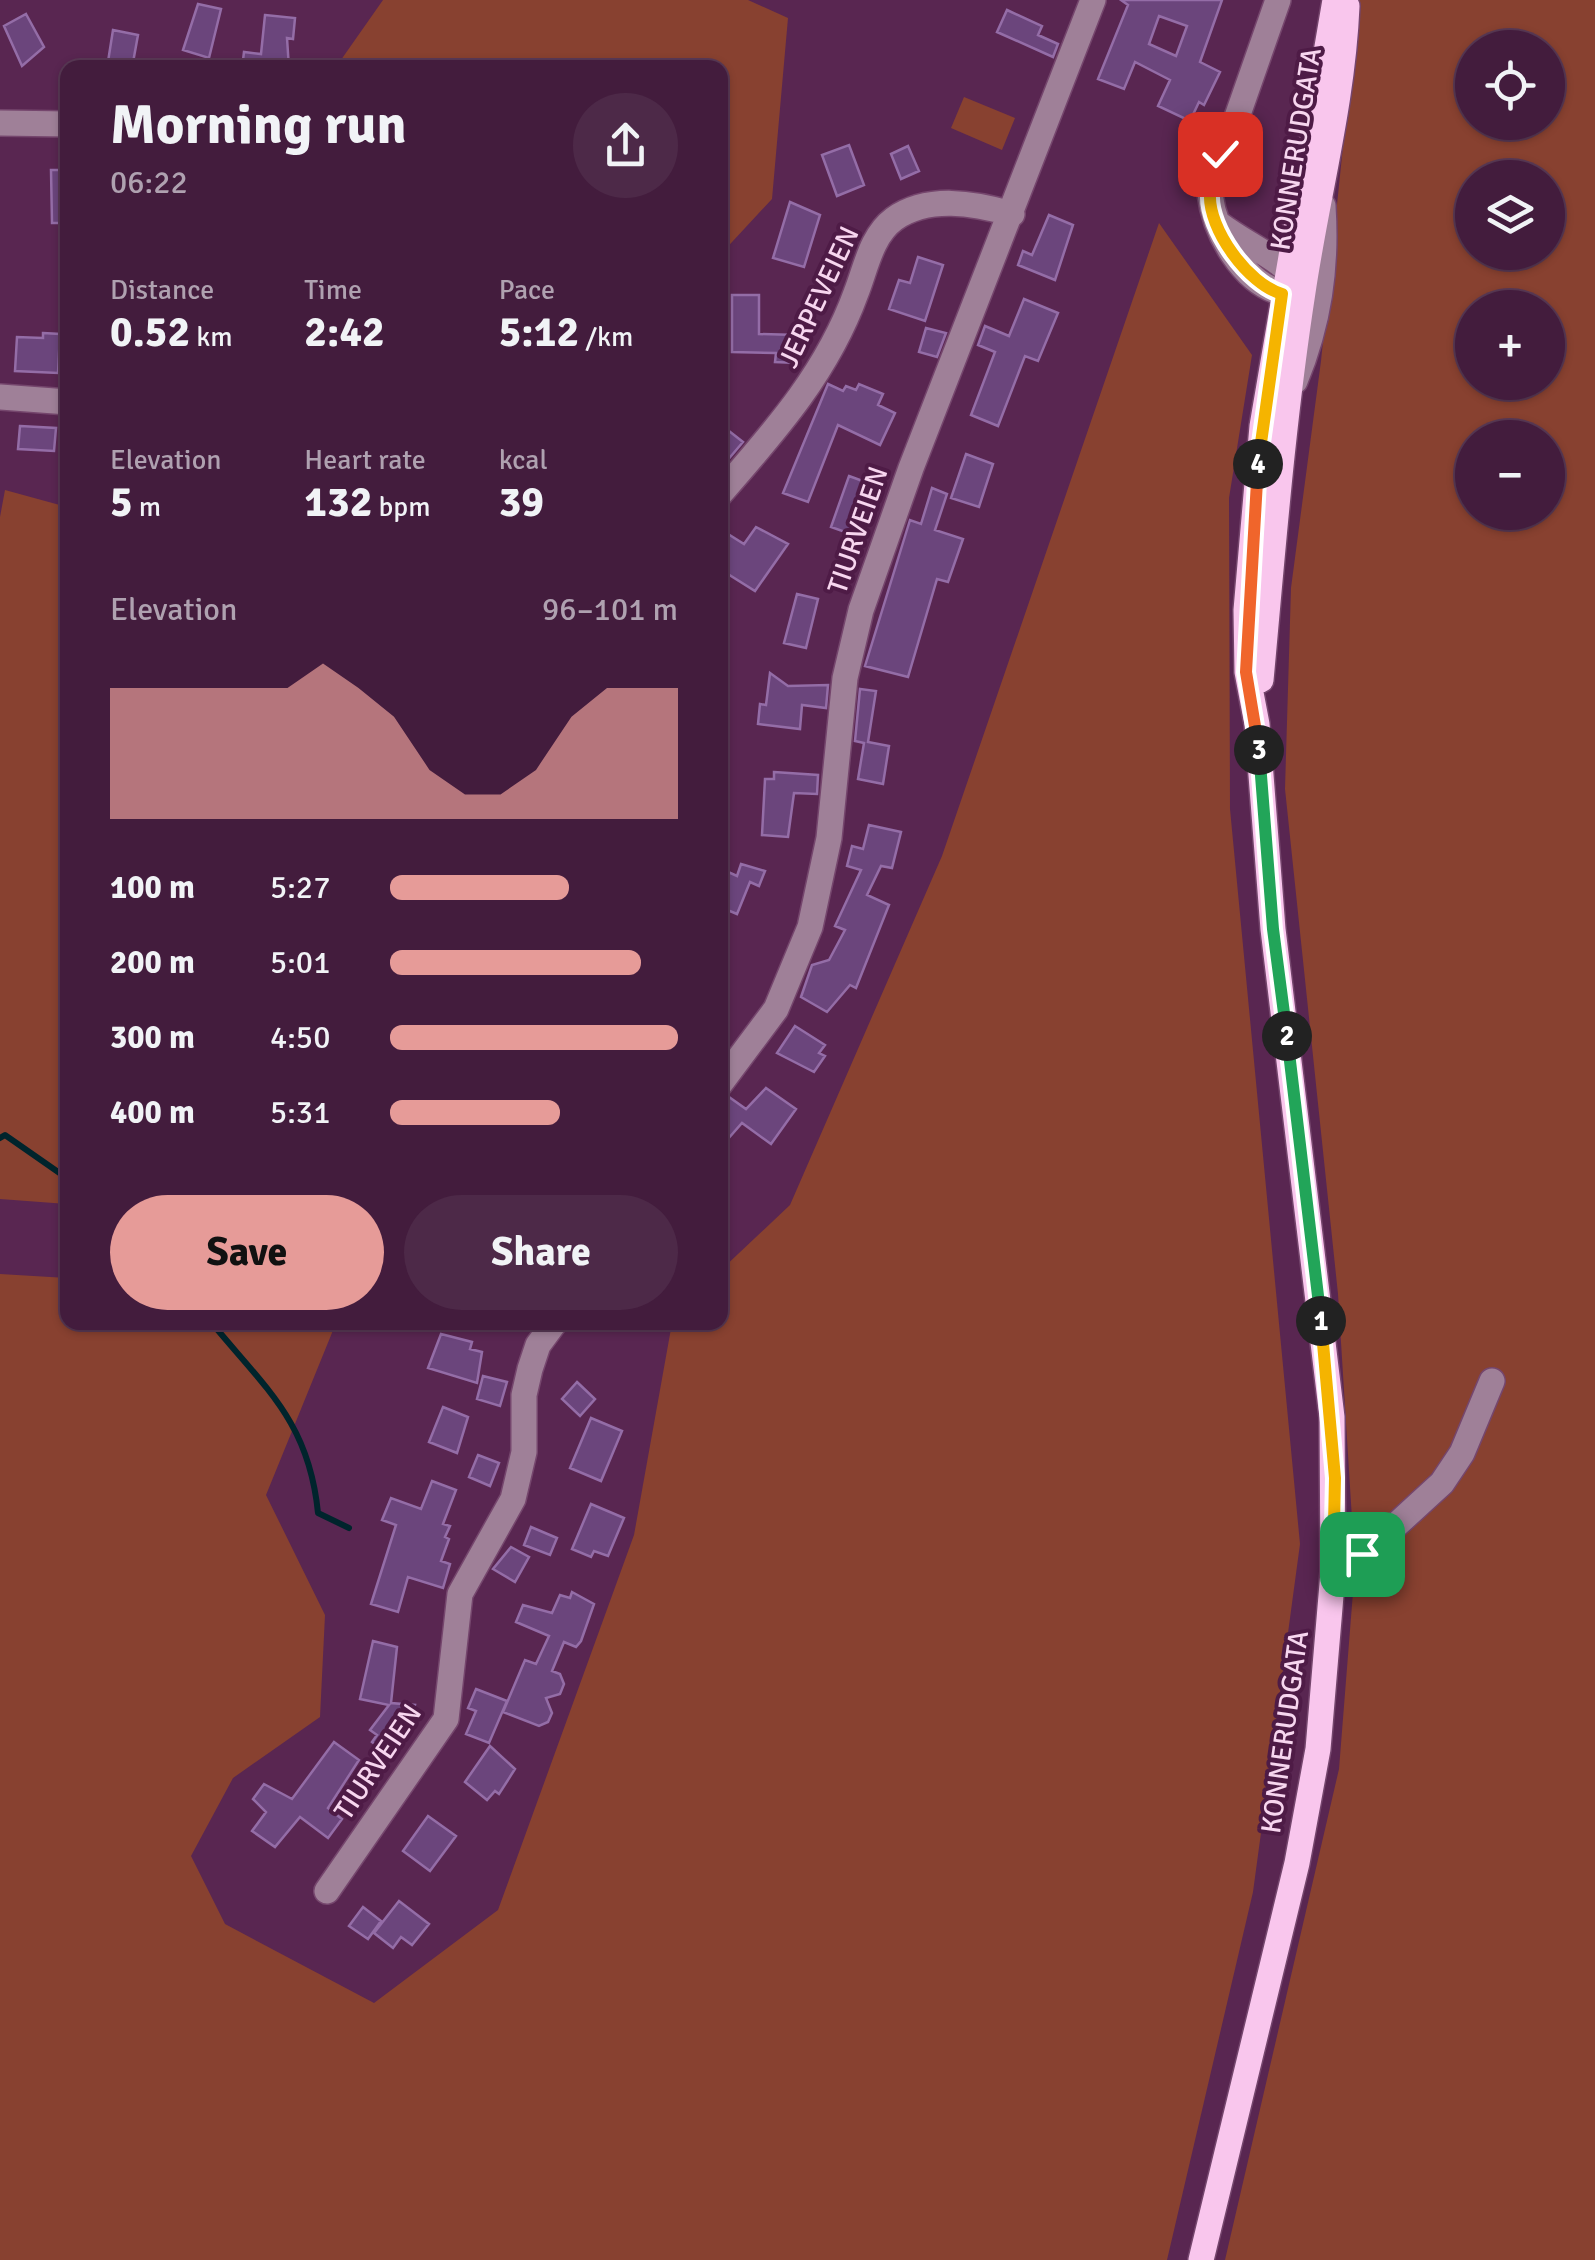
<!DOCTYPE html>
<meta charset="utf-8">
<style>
body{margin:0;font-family:Signika,sans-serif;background:#4d2948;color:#f1f3f6;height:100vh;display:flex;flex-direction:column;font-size:38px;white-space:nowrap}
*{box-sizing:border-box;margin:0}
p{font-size:32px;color:#afa1b0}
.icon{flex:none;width:55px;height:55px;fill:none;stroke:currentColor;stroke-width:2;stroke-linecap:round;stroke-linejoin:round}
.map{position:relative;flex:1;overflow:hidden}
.side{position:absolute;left:60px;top:60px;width:668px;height:1270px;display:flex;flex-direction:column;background:#431c3d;border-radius:20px;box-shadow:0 2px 8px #0004,0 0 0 2px #5b3a57}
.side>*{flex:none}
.controls{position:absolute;left:1455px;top:30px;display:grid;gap:20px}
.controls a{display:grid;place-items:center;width:110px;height:110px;border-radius:50%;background:#431c3d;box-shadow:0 2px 8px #0004,0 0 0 2px #5b3a57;font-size:50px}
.pin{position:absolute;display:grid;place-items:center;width:85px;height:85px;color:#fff;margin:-42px;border-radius:20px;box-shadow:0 5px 15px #0006}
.km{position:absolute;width:50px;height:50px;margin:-25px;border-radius:50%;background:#222;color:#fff;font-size:28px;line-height:50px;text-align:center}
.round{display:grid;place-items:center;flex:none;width:105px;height:105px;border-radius:52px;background:#4d2948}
.headline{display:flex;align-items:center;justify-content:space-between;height:170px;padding:0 50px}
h1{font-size:55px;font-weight:800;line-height:75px}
.stats{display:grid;grid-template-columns:repeat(3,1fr);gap:15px;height:170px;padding:10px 50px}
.stats div{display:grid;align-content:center}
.stats b{font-size:42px;font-weight:800}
.stats small{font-size:28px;font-weight:400}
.stats p{font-size:28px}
.chart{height:280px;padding:20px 50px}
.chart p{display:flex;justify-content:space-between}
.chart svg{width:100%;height:180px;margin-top:10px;fill:#e69b98;opacity:.7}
.button{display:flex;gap:20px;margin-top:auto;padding:20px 50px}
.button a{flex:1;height:115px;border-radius:60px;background:#e69b98;color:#111;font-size:40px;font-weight:800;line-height:115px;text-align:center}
.button a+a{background:#4d2948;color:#f1f3f6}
ul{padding:0 50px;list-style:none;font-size:32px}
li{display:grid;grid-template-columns:160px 120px 1fr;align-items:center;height:75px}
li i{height:25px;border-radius:12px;background:#e69b98}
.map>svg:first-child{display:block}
.green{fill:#884130;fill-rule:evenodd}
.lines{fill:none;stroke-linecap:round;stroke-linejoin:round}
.stream{stroke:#00242c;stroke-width:6}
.building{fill:#6b457c;stroke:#946da7;stroke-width:2.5;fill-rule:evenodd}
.minor-casing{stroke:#75466d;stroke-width:28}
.major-casing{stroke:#75466d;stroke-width:28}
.minor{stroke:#9f8098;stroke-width:25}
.major{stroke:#f9c6ed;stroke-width:25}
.split-1-casing{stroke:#fff;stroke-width:20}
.split-2-casing{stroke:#fff;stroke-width:20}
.split-3-casing{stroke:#fff;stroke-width:20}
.split-4-casing{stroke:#fff;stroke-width:20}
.split-5-casing{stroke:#fff;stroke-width:20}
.split-1{stroke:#f5b400;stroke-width:12}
.split-2{stroke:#22a559;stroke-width:12}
.split-3{stroke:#22a559;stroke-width:12}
.split-4{stroke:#f0652b;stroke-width:12}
.split-5{stroke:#f5b400;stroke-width:12}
.labels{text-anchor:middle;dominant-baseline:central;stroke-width:8;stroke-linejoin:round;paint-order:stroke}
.street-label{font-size:28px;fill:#f7d6ef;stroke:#4e1b46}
</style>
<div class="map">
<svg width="1595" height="2260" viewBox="0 0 1595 2260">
<rect width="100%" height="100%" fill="#592651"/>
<path class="green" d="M 383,0 L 748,0 L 788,18 L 772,199 L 720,255 L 720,68 L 336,67 Z
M 1358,0 L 1595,0 L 1595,2260 L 1225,2260 L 1339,1769 L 1355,1567 L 1338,1294 L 1285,789 L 1291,588 L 1321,361 ZM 1472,48 L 1548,48 L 1548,122 L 1472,122 ZM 1472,178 L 1548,178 L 1548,252 L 1472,252 ZM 1472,308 L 1548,308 L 1548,382 L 1472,382 ZM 1472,438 L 1548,438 L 1548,512 L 1472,512 Z
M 964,97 L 1015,118 L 1002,150 L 951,128 Z
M 1159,223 L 1252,355 L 1229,498 L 1230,809 L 1300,1544 L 1253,1892 L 1167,2260 L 0,2260 L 0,1274 L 67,1278 L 68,1322 L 336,1323 L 266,1495 L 325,1615 L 320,1717 L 233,1778 L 191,1856 L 225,1924 L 374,2003 L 498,1910 L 634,1535 L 672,1323 L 720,1322 L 720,1271 L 790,1205 L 942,856 Z
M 5,490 L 67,507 L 67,1204 L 0,1199 L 0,517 Z"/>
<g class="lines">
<path class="stream" d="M 0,1138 L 5,1135 L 61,1174 L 68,1191
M 211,1322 C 266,1389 309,1422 318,1513 L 349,1528"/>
</g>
<path class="building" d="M 1121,0 L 1222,0 L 1200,62 L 1220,72 L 1204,105 L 1199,102 L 1190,121 L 1158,106 L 1170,80 L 1135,62 L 1124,89 L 1098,79 L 1128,5 ZM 1159,16 L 1187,26 L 1176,56 L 1149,44 Z
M 198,4 L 221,9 L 209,58 L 183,50 Z
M 1007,10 L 1042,26 L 1038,35 L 1058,44 L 1053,57 L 997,32 Z
M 26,14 L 44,47 L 22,66 L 4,26 Z
M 265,15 L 295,18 L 293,39 L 287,38 L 289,68 L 242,68 L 244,52 L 261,54 Z
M 113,30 L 138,35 L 132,68 L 107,68 Z
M 849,145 L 864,185 L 837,196 L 822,155 Z
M 908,146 L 919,171 L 901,179 L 891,154 Z
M 51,170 L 68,170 L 68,223 L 52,223 Z
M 790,202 L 820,215 L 804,267 L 773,258 Z
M 1049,215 L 1073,225 L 1055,280 L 1018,265 L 1023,251 L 1032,255 Z
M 918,257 L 943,265 L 925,321 L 889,309 L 899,280 L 910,283 Z
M 732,295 L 759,295 L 759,334 L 797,335 L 797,363 L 775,362 L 776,353 L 732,352 Z
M 1024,299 L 1058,313 L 1038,361 L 1025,356 L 998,426 L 971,415 L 995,352 L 978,345 L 985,326 L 1009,336 Z
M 926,328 L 946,333 L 937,357 L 919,352 Z
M 43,333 L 60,334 L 58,373 L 15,371 L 17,337 L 43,338 Z
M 828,384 L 843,391 L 846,386 L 856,390 L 859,384 L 883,394 L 878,405 L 895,413 L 880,445 L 838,425 L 808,502 L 783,493 Z
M 720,424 L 743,442 L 720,469 Z
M 20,426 L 56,428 L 54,451 L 18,449 Z
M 966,454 L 993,464 L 979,507 L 951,498 Z
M 849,476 L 871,484 L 863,506 L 870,508 L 859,537 L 831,527 Z
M 932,488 L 947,494 L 935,530 L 963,539 L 948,582 L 937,579 L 908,677 L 865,666 L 910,520 L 921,524 Z
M 756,527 L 788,544 L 755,591 L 720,569 L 720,529 L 744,544 Z
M 797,594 L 818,599 L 806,648 L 784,643 Z
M 770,673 L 788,686 L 828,685 L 826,708 L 802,705 L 800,729 L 758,724 L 760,704 L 766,705 Z
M 860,689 L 876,691 L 868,742 L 889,746 L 883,784 L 858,779 L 864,743 L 855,741 Z
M 774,772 L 818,775 L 817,794 L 794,793 L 788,837 L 762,835 L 765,779 L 774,779 Z
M 869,825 L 901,832 L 892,868 L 881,866 L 867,895 L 889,905 L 856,988 L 850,985 L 827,1012 L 801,997 L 812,965 L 829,960 L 845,930 L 835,926 L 861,870 L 847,866 L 852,846 L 863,849 Z
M 741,864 L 765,871 L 759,886 L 750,882 L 737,914 L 720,907 L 720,887 L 726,871 L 737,876 Z
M 795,1026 L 825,1045 L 819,1053 L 825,1056 L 814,1072 L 777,1053 Z
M 766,1088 L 796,1109 L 771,1144 L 742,1123 L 720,1148 L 720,1110 L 729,1097 L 746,1109 Z
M 441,1334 L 472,1342 L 470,1349 L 482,1352 L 477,1383 L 428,1368 Z
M 483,1376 L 507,1382 L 500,1406 L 477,1399 Z
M 577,1382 L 595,1399 L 580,1416 L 562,1399 Z
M 443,1407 L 468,1417 L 457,1453 L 429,1442 Z
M 591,1418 L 622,1431 L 601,1481 L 570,1468 Z
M 478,1455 L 499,1463 L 490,1486 L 469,1477 Z
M 432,1481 L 456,1490 L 443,1524 L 450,1526 L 445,1537 L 449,1539 L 441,1561 L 450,1564 L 443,1588 L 408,1577 L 398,1612 L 371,1604 L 396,1525 L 382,1520 L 391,1498 L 421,1509 Z
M 591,1504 L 624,1518 L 608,1556 L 594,1551 L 591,1557 L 572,1549 Z
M 531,1527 L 557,1538 L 550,1555 L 524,1545 Z
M 511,1547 L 529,1557 L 515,1582 L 493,1569 Z
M 572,1592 L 594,1604 L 581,1641 L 576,1647 L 564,1642 L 552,1671 L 560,1674 L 564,1684 L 560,1694 L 546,1698 L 552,1713 L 548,1722 L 539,1726 L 503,1712 L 525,1660 L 536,1664 L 549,1636 L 516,1622 L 523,1605 L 552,1613 L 560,1595 L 570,1598 Z
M 373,1641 L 397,1647 L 391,1703 L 415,1705 L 409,1732 L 391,1757 L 372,1742 L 377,1735 L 370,1730 L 389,1705 L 360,1699 Z
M 476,1689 L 507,1701 L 489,1743 L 466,1734 L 476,1711 L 468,1708 Z
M 334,1742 L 359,1760 L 328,1808 L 342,1819 L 328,1838 L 300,1817 L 275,1847 L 252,1831 L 266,1812 L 253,1799 L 264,1784 L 292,1799 Z
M 490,1746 L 515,1769 L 499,1794 L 495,1791 L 487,1800 L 465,1782 Z
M 428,1816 L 456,1836 L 430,1871 L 403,1851 Z
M 399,1901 L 429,1924 L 412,1945 L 401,1937 L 393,1948 L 374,1933 Z
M 363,1907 L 381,1921 L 368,1939 L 349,1926 Z"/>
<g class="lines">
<defs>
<path id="minor" d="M 0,123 L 68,124
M 1219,224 C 1248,246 1283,259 1304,287 L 1282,293 C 1242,282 1215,233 1210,194 L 1278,0
M 1295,381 C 1319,323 1327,268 1323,206
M 0,397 L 68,402
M 720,494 C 775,431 827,373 856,293 C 866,268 871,236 894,219 C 928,195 974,203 1012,214
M 720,1084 L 776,1009 L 810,927 L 829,838 L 845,678 L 861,610 L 911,468 L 1093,0
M 1333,1572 L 1346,1571 L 1442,1483 L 1462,1453 L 1492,1381
M 327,1891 L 446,1719 L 460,1594 L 513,1499 L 524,1452 L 524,1395 L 530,1369 L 538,1345 L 555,1322"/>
<path id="major" d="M 1261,680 C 1273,550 1283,421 1303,292 C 1317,197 1343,103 1347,6
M 1201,2260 L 1297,1863 L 1318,1749 L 1333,1572 L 1332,1417 L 1273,929 L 1257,724 L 1247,672 L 1246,610 L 1262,426 L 1335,0"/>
</defs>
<use href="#minor" class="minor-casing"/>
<use href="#major" class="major-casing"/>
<use href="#minor" class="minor"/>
<use href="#major" class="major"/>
</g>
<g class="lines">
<defs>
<path id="split-1" d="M 1321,1321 L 1335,1478 L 1333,1572 L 1346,1570 L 1362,1554"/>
<path id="split-2" d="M 1287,1036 L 1321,1321"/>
<path id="split-3" d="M 1259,750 L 1273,929 L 1287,1036"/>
<path id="split-4" d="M 1258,464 L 1246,672 L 1259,750"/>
<path id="split-5" d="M 1220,154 C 1217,167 1211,181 1210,194 C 1208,229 1248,284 1282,294 L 1258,464"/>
</defs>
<use href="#split-1" class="split-1-casing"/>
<use href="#split-2" class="split-2-casing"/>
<use href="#split-3" class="split-3-casing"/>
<use href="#split-4" class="split-4-casing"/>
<use href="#split-5" class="split-5-casing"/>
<use href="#split-1" class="split-1"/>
<use href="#split-2" class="split-2"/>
<use href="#split-3" class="split-3"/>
<use href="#split-4" class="split-4"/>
<use href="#split-5" class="split-5"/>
</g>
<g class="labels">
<g class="street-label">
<text transform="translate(1296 149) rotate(-81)">KONNERUDGATA</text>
<text transform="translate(819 297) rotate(-65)">JERPEVEIEN</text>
<text transform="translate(858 530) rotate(-71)">TIURVEIEN</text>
<text transform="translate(1285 1732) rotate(-82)">KONNERUDGATA</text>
<text transform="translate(378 1762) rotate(-56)">TIURVEIEN</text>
</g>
</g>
</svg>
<div class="controls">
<a><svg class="icon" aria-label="locate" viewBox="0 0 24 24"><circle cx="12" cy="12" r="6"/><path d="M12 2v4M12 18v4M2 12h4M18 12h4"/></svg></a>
<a><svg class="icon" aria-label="layers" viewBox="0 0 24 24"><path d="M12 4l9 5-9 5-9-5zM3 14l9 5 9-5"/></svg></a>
<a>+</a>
<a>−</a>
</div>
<div class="pin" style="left:1362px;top:1554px;background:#1e9e55"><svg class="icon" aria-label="arrive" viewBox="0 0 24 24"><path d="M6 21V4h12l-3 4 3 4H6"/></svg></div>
<div class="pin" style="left:1220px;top:154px;background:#d93025"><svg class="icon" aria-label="check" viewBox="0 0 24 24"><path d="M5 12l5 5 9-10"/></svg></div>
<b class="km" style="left:1321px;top:1321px">1</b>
<b class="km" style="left:1287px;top:1036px">2</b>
<b class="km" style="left:1259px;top:750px">3</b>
<b class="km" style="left:1258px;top:464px">4</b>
<section class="side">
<div class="headline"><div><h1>Morning run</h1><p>06:22</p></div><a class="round"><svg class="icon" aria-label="share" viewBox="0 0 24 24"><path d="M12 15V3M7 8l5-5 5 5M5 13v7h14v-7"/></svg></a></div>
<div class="stats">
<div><p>Distance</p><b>0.52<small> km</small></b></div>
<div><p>Time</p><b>2:42</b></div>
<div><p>Pace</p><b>5:12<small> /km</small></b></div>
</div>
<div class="stats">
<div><p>Elevation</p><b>5<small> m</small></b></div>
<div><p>Heart rate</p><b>132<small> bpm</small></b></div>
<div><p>kcal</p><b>39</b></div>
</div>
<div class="chart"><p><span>Elevation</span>96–101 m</p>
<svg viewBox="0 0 160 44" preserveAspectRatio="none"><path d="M0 44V12L10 12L20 12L30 12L40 12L50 12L60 6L70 12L80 19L90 32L100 38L110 38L120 32L130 19L140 12L150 12L160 12V44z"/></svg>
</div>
<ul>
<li><b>100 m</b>5:27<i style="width:62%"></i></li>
<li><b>200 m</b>5:01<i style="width:87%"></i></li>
<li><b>300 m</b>4:50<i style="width:100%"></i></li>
<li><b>400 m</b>5:31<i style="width:59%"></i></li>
</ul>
<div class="button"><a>Save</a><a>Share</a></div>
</section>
</div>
